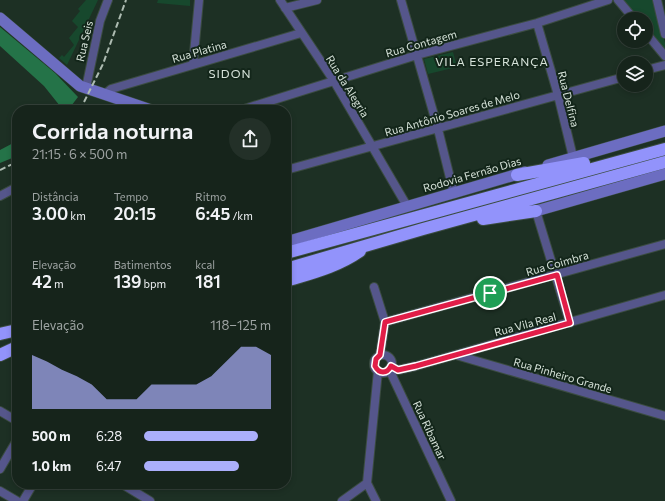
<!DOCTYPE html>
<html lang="pt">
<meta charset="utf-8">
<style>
body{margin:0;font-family:Commissioner,sans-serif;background:#233028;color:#f1f3f6;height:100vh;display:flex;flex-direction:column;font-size:15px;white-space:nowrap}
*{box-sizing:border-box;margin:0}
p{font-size:13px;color:#9ea4a3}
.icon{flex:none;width:22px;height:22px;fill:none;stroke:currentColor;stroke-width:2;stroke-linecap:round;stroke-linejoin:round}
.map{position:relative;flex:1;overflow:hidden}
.details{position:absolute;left:12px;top:105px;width:279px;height:384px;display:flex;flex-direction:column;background:#16241b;border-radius:16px;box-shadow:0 2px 6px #0003,0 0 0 1px #35413a}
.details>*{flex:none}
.tools{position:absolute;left:617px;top:12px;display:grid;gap:8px}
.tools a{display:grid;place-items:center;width:36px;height:36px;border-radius:50%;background:#16241b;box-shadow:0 2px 6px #0003,0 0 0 1px #35413a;font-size:20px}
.pin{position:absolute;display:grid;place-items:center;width:34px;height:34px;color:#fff;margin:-17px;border:2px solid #fff;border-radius:50%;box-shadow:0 1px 4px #0007}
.round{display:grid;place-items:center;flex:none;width:42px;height:42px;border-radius:21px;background:#233028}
.headline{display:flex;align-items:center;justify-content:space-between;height:68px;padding:0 20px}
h1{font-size:22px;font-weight:600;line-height:30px}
.stats{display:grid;grid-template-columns:repeat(3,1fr);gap:6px;height:68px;padding:4px 20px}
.stats div{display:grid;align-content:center}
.stats b{font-size:17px;font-weight:600}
.stats small{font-size:11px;font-weight:400}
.stats p{font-size:11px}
.chart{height:112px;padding:8px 20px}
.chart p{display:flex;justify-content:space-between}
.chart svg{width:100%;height:72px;margin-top:4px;fill:#abaffb;opacity:.7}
ul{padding:0 20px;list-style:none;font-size:13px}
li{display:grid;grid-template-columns:64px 48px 1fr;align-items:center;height:30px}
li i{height:10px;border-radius:5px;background:#abaffb}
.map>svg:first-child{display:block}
.green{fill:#17482d}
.forest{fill:#247348}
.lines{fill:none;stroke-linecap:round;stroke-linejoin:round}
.minor-casing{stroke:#3b4c41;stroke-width:10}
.secondary-casing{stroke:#3b4c41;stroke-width:12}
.motorway-casing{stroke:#3b4c41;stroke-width:14}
.minor{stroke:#55568b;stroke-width:8}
.secondary{stroke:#6c6dc1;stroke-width:11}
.motorway{stroke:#9293fb;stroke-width:12}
.rail{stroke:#aebcb2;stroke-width:2;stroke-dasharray:6 3;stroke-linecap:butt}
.route-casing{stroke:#fff;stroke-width:8}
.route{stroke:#e11d48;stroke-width:5}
.labels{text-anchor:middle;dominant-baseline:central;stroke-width:4;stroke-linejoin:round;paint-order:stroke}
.street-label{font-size:11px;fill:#d6e2d9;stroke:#13261a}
.neighbourhood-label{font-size:12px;letter-spacing:1px;fill:#d6e2d9;stroke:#13261a}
</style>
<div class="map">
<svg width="665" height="501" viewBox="0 0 665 501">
<rect width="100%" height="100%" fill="#1d3024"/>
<path class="green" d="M 86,0 L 98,0 L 67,65 L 59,58 L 62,55 L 64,57 L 74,45 L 69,38 L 78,27 L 72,21 L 80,11 L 78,9 Z
M 158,0 L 190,0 L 190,6 L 157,3 Z
M 620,0 L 654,0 L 665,43 L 665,52 L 646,30 L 646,19 L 636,19 Z
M 453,52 L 457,67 L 428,74 L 424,59 Z"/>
<path class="forest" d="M 0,27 L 55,73 L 78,97 L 68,110 L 56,110 L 60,106 L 44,86 L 0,46 Z
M 17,141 L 17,156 L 0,163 L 0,150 Z"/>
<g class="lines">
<defs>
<path id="minor" d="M 280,0 L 334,81 L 407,206
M 401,0 L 438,129 L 454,194
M 618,0 L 634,19
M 657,0 L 665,34
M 285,8 L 317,0
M 537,23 L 558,95 L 573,157
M 646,33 L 665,56
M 193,64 L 199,0
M 646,70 L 665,65
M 86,88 L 100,21 L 108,0
M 105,94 L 111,89 L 301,33
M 241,110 L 417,55 L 537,23 L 608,0
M 286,170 L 624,77
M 0,196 L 17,187
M 536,211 L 570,323
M 374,287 L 385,322 L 380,355
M 385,322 L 665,244
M 456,355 L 665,416
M374 364a9 9 0 1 1 18 0a9 9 0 1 1-18 0Z
M 391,366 L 398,370 L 416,366 L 665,295
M 389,369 L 451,501
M 0,411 L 17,421
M 0,469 L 17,440
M 122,484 L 150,501
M 0,491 L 17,501
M 23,501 L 33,484
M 342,501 L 367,483
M 376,501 L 367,483 L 378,371"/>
<path id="secondary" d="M 0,18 L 80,86 L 151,110
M 548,165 L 665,131
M 536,211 L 665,174
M 286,242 L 525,172"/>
<path id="motorway" d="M 517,175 L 584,163
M 483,219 L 536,211
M 286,253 L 665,149
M 286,269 L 423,229 L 665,162
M 286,281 C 312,273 337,267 360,251
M 0,334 L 17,330
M 0,355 L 17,347"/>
</defs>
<use href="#minor" class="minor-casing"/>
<use href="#secondary" class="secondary-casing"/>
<use href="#motorway" class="motorway-casing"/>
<use href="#minor" class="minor"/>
<use href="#secondary" class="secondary"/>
<use href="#motorway" class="motorway"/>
<path class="rail" d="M 80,110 L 103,64 L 126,0
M 0,170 L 17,162"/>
</g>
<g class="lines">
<defs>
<path id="route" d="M 557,275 L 570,323 L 416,366 L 398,370 L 391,366 C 387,374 379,374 375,366 L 376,359 L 380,355 L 385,322 Z"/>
</defs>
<use href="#route" class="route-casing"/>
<use href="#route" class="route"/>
</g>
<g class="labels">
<g class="street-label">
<text transform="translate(84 41) rotate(-77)">Rua Seis</text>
<text transform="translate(421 43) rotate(-16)">Rua Contagem</text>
<text transform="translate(199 51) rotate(-16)">Rua Platina</text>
<text transform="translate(348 86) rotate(58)">Rua da Alegria</text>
<text transform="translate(569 99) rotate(76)">Rua Delfina</text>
<text transform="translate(452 113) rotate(-16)">Rua Antônio Soares de Melo</text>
<text transform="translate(472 174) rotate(-16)">Rodovia Fernão Dias</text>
<text transform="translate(557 263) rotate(-16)">Rua Coimbra</text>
<text transform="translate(525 324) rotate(-15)">Rua Vila Real</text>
<text transform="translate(563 375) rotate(16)">Rua Pinheiro Grande</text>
<text transform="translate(430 430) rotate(65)">Rua Ribamar</text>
</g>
<g class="neighbourhood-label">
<text x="492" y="61">VILA ESPERANÇA</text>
<text x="230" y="73">SIDON</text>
</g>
</g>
</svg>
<div class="tools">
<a><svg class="icon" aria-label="locate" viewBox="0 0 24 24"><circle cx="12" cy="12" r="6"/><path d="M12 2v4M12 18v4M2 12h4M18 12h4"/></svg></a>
<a><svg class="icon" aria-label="layers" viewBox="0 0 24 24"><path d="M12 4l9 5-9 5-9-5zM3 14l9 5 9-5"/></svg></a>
</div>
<div class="pin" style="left:490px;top:293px;background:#1e9e55"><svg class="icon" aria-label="arrive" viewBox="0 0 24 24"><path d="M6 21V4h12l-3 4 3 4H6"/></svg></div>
<section class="details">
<div class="headline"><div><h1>Corrida noturna</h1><p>21:15 · 6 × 500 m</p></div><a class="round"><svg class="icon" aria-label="share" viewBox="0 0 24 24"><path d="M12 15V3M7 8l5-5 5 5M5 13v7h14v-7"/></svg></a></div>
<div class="stats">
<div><p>Distância</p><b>3.00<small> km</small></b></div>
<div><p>Tempo</p><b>20:15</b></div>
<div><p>Ritmo</p><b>6:45<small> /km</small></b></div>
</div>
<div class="stats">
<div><p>Elevação</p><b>42<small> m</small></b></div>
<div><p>Batimentos</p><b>139<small> bpm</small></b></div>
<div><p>kcal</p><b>181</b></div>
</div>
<div class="chart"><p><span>Elevação</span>118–125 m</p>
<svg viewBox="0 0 160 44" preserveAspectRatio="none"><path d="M0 44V11L10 15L20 20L30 24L40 29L50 38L60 38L70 38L80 29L90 29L100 29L110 29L120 24L130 15L140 6L150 6L160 11V44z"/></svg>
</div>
<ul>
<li><b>500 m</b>6:28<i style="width:90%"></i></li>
<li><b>1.0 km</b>6:47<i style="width:75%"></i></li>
</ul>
</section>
</div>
